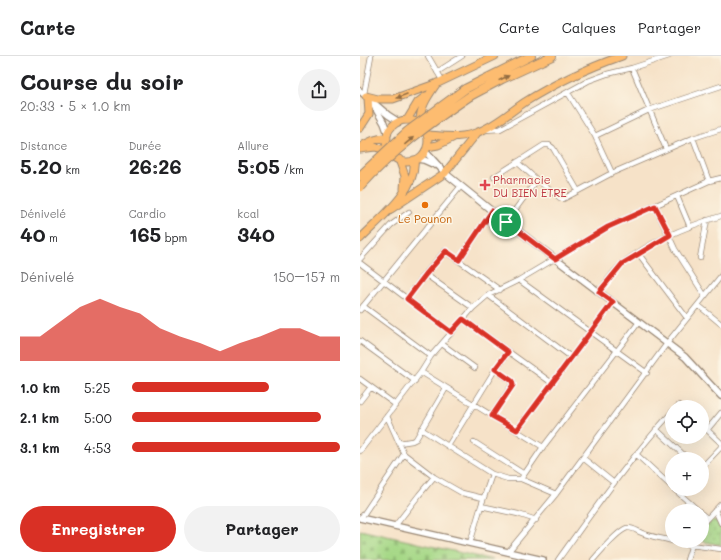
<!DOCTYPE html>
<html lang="fr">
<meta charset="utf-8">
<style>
body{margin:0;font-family:Mali,sans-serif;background:#f2f2f2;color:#202124;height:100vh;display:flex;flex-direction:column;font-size:15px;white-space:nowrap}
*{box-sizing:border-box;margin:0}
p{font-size:13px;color:#757577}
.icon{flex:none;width:22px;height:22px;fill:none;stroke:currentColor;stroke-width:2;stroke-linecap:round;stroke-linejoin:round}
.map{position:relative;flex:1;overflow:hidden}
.drawer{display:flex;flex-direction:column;background:#fff;width:360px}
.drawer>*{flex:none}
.buttons{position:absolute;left:305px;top:344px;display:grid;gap:8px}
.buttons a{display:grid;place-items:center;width:44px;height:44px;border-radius:50%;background:#fff;box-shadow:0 4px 16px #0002;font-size:20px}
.pin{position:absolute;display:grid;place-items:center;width:34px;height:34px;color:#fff;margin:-17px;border:2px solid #fff;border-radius:50%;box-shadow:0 1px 4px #0007}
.round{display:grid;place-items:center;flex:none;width:42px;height:42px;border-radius:21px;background:#f2f2f2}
.head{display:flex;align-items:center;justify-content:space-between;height:68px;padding:0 20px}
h1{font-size:22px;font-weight:700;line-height:30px}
.metrics{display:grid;grid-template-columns:repeat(3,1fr);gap:6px;height:68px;padding:4px 20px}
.metrics div{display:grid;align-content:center}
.metrics b{font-size:20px;font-weight:700}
.metrics small{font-size:11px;font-weight:400}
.metrics p{font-size:11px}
.chart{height:112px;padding:8px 20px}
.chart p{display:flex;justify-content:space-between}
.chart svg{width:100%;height:72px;margin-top:4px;fill:#d93025;opacity:.7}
.button{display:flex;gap:8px;margin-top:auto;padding:8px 20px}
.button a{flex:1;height:46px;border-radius:24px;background:#d93025;color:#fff;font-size:16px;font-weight:700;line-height:46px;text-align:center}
.button a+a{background:#f2f2f2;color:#202124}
ul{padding:0 20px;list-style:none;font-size:13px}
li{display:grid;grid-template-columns:64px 48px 1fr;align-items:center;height:30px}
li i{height:10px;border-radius:5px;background:#d93025}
header{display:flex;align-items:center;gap:24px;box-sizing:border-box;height:56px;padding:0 20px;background:#fff;border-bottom:1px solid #e0e0e0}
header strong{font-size:19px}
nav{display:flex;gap:22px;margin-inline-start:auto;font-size:14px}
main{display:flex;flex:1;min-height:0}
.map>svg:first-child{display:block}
.green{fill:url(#green-dots);stroke:#708152}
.cemetery{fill:url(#cemetery-stones);stroke:#708152}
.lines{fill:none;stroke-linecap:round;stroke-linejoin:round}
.minor-casing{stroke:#988673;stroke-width:6}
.tertiary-casing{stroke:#988673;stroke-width:8}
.primary-casing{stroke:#988673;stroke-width:9}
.trunk-casing{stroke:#988673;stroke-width:10}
.minor{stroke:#fff;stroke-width:4.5}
.tertiary{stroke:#fff;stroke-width:5.5}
.primary{stroke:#fdbc6f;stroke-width:7}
.trunk{stroke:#fdbc6f;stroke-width:8}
.trunk-bridge-casing{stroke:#988673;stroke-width:10;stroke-linecap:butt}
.trunk-bridge{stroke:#fdbc6f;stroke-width:8}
.oneway{fill:#926c42}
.route-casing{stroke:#fff;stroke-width:8}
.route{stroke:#d93025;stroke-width:5}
.health-dot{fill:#e0444e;stroke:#fcf5e5;stroke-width:1.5}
.food-dot{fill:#e8710a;stroke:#fcf5e5;stroke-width:1.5}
.labels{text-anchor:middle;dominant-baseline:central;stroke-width:3;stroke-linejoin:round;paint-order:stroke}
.health-label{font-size:11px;fill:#be3a42;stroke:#fcf5e5;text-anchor:start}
.food-label{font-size:11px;fill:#c56008;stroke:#fcf5e5}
</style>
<header>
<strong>Carte</strong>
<nav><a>Carte</a><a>Calques</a><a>Partager</a></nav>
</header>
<main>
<section class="drawer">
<div class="head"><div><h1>Course du soir</h1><p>20:33 · 5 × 1.0 km</p></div><a class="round"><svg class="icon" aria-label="share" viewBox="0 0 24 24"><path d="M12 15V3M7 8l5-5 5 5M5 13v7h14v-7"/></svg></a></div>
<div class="metrics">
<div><p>Distance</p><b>5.20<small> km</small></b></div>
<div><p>Durée</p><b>26:26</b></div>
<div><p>Allure</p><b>5:05<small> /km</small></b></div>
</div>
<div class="metrics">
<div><p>Dénivelé</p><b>40<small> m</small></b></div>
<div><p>Cardio</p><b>165<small> bpm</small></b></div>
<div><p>kcal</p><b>340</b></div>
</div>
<div class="chart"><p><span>Dénivelé</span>150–157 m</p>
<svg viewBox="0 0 160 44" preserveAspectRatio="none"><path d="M0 44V29L10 29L20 20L30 11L40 6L50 11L60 15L70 24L80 29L90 33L100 38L110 33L120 29L130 24L140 24L150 29L160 29V44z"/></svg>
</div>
<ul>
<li><b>1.0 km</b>5:25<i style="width:66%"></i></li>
<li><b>2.1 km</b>5:00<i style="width:91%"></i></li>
<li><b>3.1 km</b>4:53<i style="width:100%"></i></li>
</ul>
<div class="button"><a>Enregistrer</a><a>Partager</a></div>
</section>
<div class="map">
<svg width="361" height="504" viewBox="0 0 361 504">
<defs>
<pattern id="green-dots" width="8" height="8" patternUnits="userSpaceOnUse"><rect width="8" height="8" fill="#a6d887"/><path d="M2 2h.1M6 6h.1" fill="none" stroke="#90ba74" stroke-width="1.8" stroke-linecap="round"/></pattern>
<pattern id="cemetery-stones" width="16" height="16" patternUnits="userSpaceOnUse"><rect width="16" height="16" fill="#a6d887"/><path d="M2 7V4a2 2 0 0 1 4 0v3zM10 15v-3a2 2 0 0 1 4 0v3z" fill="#90ba74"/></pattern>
</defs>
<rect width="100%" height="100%" fill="#fcf5e5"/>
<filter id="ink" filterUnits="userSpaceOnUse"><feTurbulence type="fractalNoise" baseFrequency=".025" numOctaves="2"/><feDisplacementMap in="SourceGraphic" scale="8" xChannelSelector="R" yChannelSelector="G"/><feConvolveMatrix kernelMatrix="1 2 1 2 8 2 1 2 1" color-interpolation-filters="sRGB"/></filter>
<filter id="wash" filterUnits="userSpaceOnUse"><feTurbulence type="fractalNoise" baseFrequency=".012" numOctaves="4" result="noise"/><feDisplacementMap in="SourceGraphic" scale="16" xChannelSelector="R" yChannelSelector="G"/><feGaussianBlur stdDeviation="0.9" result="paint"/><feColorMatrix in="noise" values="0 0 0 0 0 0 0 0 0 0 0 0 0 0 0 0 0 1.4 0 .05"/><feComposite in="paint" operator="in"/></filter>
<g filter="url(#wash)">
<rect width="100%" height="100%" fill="#f6e2c8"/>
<path class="green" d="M 352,464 L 357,465 L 361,474 L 361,489 L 341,485 L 342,485 L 342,476 Z"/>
<path class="cemetery" d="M 0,474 L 133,504 L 0,504 Z"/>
</g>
<g filter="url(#ink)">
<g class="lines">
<defs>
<path id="minor" d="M 68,0 L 82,24
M 272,12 L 306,93
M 77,16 L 102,0
M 208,37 L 235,80 L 252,117
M 4,38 L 11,0
M 125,74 L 140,73 L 228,25 L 247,18 L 272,12 L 309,0
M 235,80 L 289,54 L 361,30
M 333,82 L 349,125
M 157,106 L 177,124 L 200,142 L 203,143 L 252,117 L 333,82 L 361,73
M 134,121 L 184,89 L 189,89 L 193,92 L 218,135
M 317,140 L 330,171
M 295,150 L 315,193 L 345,240
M 146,166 L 177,124
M 278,197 L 327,262
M 340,202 L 347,164
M 0,203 L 31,169 L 49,156
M 99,204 L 132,155
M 0,207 L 91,276
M 65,218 L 113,252
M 159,224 L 287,317
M 239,236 C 246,227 253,215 262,208 C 289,186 328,170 361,160
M 128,239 L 211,301
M 47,243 L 65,218 L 85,195 L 140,234
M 338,249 L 361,268
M 3,250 L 71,300
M 0,254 L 101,130
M 103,263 L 192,327
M 0,285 L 55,325
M 82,288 L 115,312
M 61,316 L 183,391
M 0,323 L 36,349
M 0,345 L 11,331
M 317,351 L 319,349 L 323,351
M 27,360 L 44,398 L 74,421 L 102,437 L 123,442
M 132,360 L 153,327 L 135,313
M 342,369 L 361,387
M 61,373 L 132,418 L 148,423 L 161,423 L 196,438
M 296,373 L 328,403
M 157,374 L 253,246
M 347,374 L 361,357
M 114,386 L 164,418
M 39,387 L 52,385 L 56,383 L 86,332
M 88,390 L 133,317 L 148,296
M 0,395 L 61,316 L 71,300 L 113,252 L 128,239 L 159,224 L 248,171 L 349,125 L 361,122
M 276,398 L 312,431
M 223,402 L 254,427
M 342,411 L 361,391
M 161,423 L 183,391 L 279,266
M 314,433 L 339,455
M 121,450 L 158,458 L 176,464
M 355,454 L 361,467
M 342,458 L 347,462
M 1,462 L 44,398
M 342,468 L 361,448
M 35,470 L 59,439 L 74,421
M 313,485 L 331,489 L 361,493
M 110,487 L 121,450 L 132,418
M 148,496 L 196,438 L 308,286 L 361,220
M 198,504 C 234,454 270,402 312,356
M 233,504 C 239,497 259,474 267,472 C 272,471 277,475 282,477 C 291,481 302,482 312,485
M 327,504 L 333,485"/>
<path id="tertiary" d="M 0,35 L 28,59 L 39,66
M 13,48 L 24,67 L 28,78
M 65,95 L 85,117 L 132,155 L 325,301 L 361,340
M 57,103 L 64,104 L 75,109
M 0,462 L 183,504"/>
<path id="primary" d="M 6,40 L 18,43 L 33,43 L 78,27 L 135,0
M 47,64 L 58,46 L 66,40
M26 85a21 21 0 1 1 42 0a21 21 0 1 1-42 0Z
M 60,68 C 59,52 68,40 77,27
M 0,72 L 9,58 L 8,42
M 67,79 C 84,80 102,83 118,76 C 135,70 150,56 165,46 C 195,27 228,12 262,0
M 67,91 L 78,89 L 94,81
M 0,92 C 8,85 16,82 27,82
M 0,93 L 15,91 L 29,95
M 39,103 L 45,120 L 44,133
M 31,153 L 85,117 L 117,77
M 0,183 C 18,164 58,134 54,104"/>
<path id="trunk" d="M 105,33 L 171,0
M 110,40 L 142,23 L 192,0"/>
</defs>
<use href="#minor" class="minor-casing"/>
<use href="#tertiary" class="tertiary-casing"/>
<use href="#primary" class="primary-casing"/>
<use href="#trunk" class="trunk-casing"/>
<use href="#minor" class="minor"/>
<use href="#tertiary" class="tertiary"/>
<use href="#primary" class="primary"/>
<use href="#trunk" class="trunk"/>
<defs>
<path id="trunk-bridge" d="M 0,120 L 48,75 L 105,33
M 0,131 C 32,95 70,67 110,40"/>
</defs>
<use href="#trunk-bridge" class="trunk-bridge-casing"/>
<use href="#trunk-bridge" class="trunk-bridge"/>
</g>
<defs><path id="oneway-solid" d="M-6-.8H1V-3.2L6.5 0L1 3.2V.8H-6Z"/></defs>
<g class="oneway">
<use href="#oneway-solid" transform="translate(144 22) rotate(-26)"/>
<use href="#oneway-solid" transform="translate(42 40) rotate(158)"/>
<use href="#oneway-solid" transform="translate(49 85) rotate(-40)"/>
</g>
</g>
<g class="lines" filter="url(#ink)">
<defs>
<path id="route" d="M 295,150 L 310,179 L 262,208 L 239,236 L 253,246 L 157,374 L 132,360 L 153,329 L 152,325 L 135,313 L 148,296 L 103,263 L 91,276 L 47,243 L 66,218 L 86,195 L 99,204 L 132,155 L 195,203 L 248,171 Z"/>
</defs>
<use href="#route" class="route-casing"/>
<use href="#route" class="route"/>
</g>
<path class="health-dot" d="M123 123h4v4h4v4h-4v4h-4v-4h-4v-4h4z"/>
<circle class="food-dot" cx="65" cy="149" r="4"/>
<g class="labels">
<g class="health-label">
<text x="133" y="123">Pharmacie<tspan x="133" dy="13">DU BIEN ETRE</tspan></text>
</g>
<g class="food-label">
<text x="65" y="162">Le Pounon</text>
</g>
</g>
</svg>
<div class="buttons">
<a><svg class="icon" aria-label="locate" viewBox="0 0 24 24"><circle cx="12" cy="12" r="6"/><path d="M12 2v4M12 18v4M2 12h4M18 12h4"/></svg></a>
<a>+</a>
<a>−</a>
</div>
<div class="pin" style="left:146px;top:166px;background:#1e9e55"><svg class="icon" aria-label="arrive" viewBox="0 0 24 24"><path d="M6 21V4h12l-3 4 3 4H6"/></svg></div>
</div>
</main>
